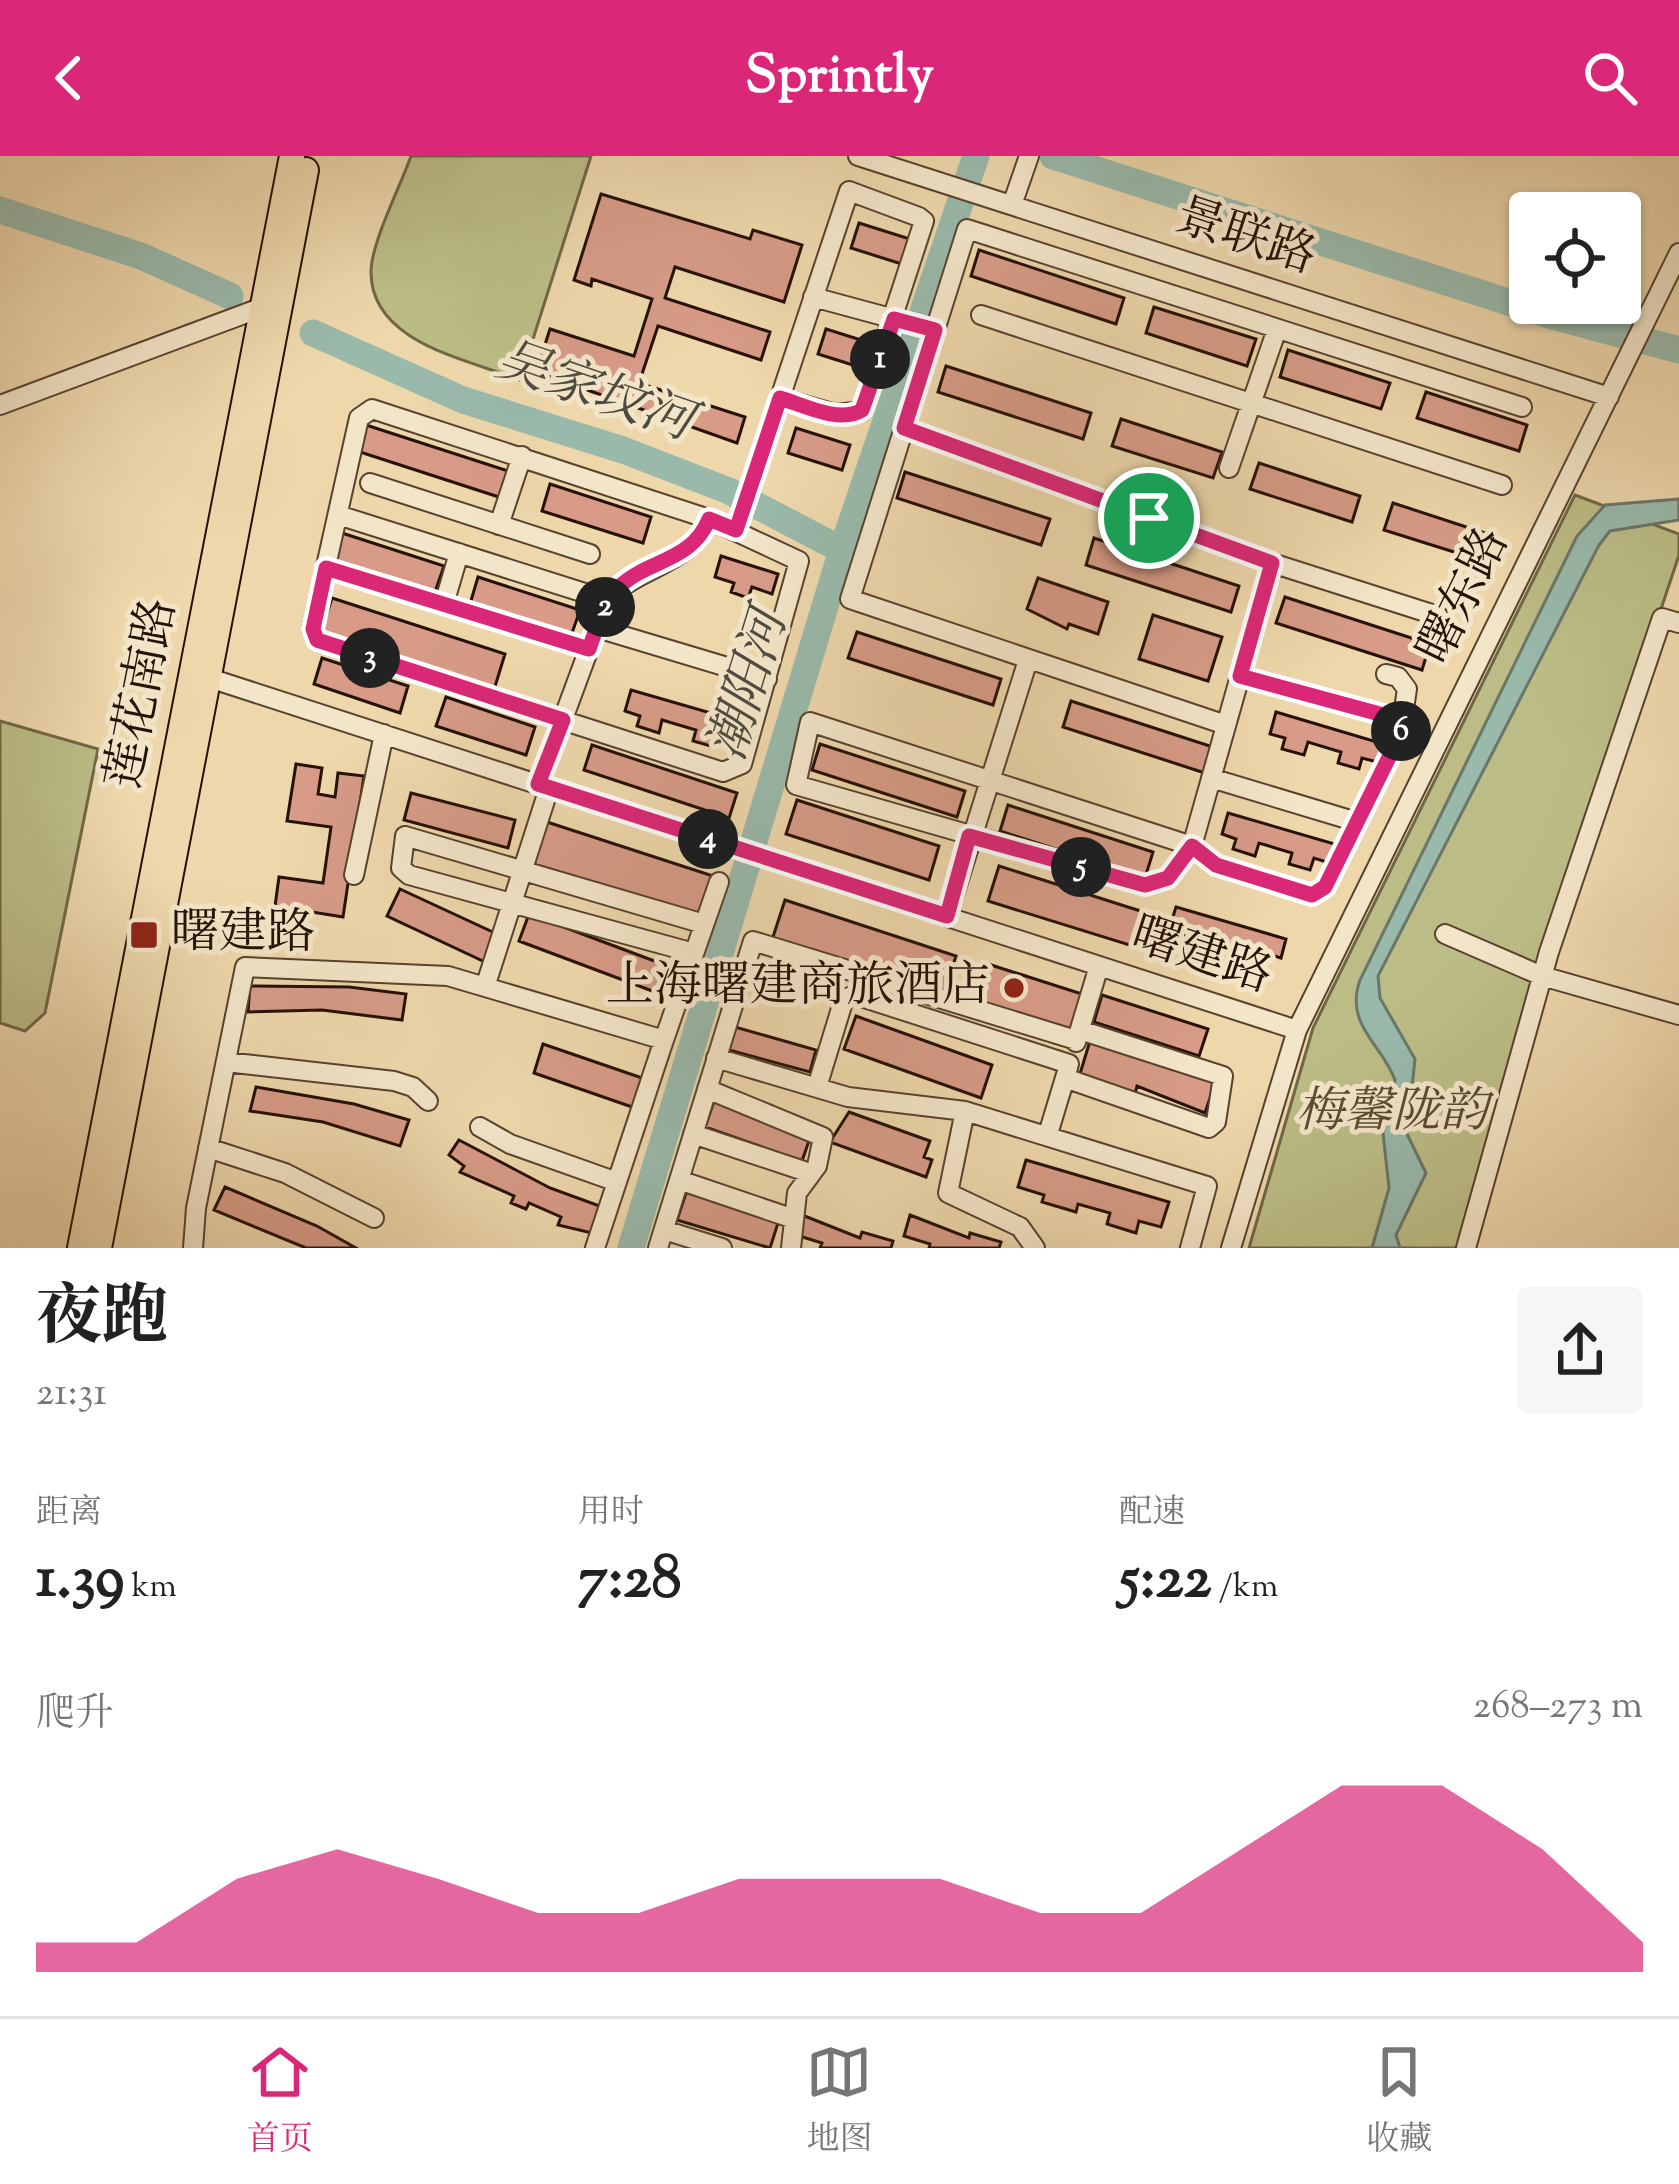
<!DOCTYPE html>
<html lang="zh">
<meta charset="utf-8">
<style>
body{margin:0;font-family:"Sorts Mill Goudy","Noto Serif SC",serif;background:#f6f6f6;color:#222;height:100vh;display:flex;flex-direction:column;font-size:45px;white-space:nowrap}
*{box-sizing:border-box;margin:0}
p{font-size:39px;color:#767676}
.icon{flex:none;width:66px;height:66px;fill:none;stroke:currentColor;stroke-width:2;stroke-linecap:round;stroke-linejoin:round}
.map{position:relative;height:1092px;overflow:hidden}
.panel{display:flex;flex-direction:column;background:#fff;flex:1}
.panel>*{flex:none}
.buttons{position:absolute;left:1509px;top:36px;display:grid;gap:24px}
.buttons a{display:grid;place-items:center;width:132px;height:132px;border-radius:12px;background:#fff;box-shadow:0 3px 9px #0004;font-size:60px}
.pin{position:absolute;display:grid;place-items:center;width:102px;height:102px;color:#fff;margin:-51px;border:6px solid #fff;border-radius:50%;box-shadow:0 3px 12px #0007}
.km{position:absolute;width:60px;height:60px;margin:-30px;border-radius:50%;background:#222;color:#fff;font-size:33px;line-height:60px;text-align:center}
.round{display:grid;place-items:center;flex:none;width:126px;height:126px;border-radius:12px;background:#f6f6f6}
.head{display:flex;align-items:center;justify-content:space-between;height:204px;padding:0 36px}
h1{font-size:66px;font-weight:700;line-height:90px}
.figures{display:grid;grid-template-columns:repeat(3,1fr);gap:18px;height:204px;padding:12px 36px}
.figures div{display:grid;align-content:center}
.figures b{font-size:60px;font-weight:700}
.figures small{font-size:33px;font-weight:400}
.figures p{font-size:33px}
.chart{height:336px;padding:24px 36px}
.chart p{display:flex;justify-content:space-between}
.chart svg{width:100%;height:216px;margin-top:12px;fill:#db2777;opacity:.7}
header{display:flex;justify-content:space-between;align-items:center;height:156px;padding:0 36px;background:#db2777;color:#fff;font-size:54px;font-weight:700}
.dock{display:flex;justify-content:space-around;align-items:center;height:168px;border-top:3px solid #e0e0e0;background:#fff;font-size:33px;color:#767676}
.dock a{display:grid;justify-items:center;gap:6px}
.dock .on{color:#db2777}
.map>svg:first-child{display:block}
.green{fill:#bcbd86;stroke:#716746;stroke-width:3}
.water{fill:#99b9ab;stroke:#6b7669;stroke-width:3}
.lines{fill:none;stroke-linecap:round;stroke-linejoin:round}
.river{stroke:#99b9ab;stroke-width:27}
.building{fill:#d79b87;stroke:#261106;stroke-width:3}
.minor-casing{stroke:#58422f;stroke-width:22}
.major-casing{stroke:#261106;stroke-width:28}
.minor{stroke:#f3e5c8;stroke-width:18}
.major{stroke:#edd7ab;stroke-width:24}
.route-casing{stroke:#fff;stroke-width:24}
.route{stroke:#db2777;stroke-width:15}
.poi-dot{fill:#8f2418;stroke:#f3e5c8;stroke-width:4.5}
.labels{text-anchor:middle;dominant-baseline:central;stroke-width:10;stroke-linejoin:round;paint-order:stroke}
.street-label{font-size:48px;fill:#261106;stroke:#f3e5c8}
.poi-label{font-size:48px;fill:#261106;stroke:#f3e5c8;text-anchor:start}
.park-label{font-size:48px;font-style:italic;fill:#5a4d33;stroke:#f3e5c8}
.water-label{font-size:51px;font-style:italic;fill:#4e4c40;stroke:#f3e5c8}
</style>
<header><svg class="icon" aria-label="back" viewBox="0 0 24 24"><path d="M15 5l-7 7 7 7"/></svg>Sprintly<svg class="icon" aria-label="search" viewBox="0 0 24 24"><circle cx="10" cy="10" r="6"/><path d="M15 15l6 6"/></svg></header>
<div class="map">
<svg width="1679" height="1092" viewBox="0 0 1679 1092">
<rect width="100%" height="100%" fill="#edd7ab"/>
<filter id="stains"><feTurbulence type="fractalNoise" baseFrequency=".00167" numOctaves="4"/><feColorMatrix values="0 0 0 0 .2 0 0 0 0 .09 0 0 0 0 .02 0 0 0 .5 -.17"/></filter>
<radialGradient id="worn" r=".72"><stop offset=".6" stop-color="#630" stop-opacity="0"/><stop offset="1" stop-color="#630" stop-opacity=".3"/></radialGradient>
<path class="green" d="M 411,0 L 591,0 L 520,224 C 467,203 371,187 371,116 C 371,87 401,29 411,0 Z
M 1575,339 L 1679,378 L 1679,399 L 1535,832 L 1457,1092 L 1249,1092 L 1313,872 Z
M 0,565 L 98,593 L 45,857 L 25,875 L 0,867 Z"/>
<path class="water" d="M 1679,343 L 1679,364 L 1610,375 L 1599,389 L 1378,820 L 1380,842 L 1415,903 L 1407,978 L 1426,1017 L 1396,1079 L 1400,1092 L 1372,1092 L 1389,1032 L 1383,977 L 1395,924 C 1382,888 1344,869 1360,824 L 1577,380 L 1605,349 Z"/>
<g class="lines">
<path class="river" d="M 1053,0 L 1552,160 L 1679,194
M 0,54 L 141,100 L 230,140
M 313,177 L 463,244 L 623,294 L 729,335 L 842,394
M 631,1092 L 842,394 L 976,0"/>
</g>
<path class="building" d="M 601,38 L 750,83 L 753,74 L 802,89 L 784,146 L 675,111 L 665,142 L 770,176 L 761,204 L 658,170 L 639,227 L 745,261 L 737,287 L 545,219 L 548,210 L 539,207 L 550,173 L 634,200 L 652,143 L 592,123 L 591,130 L 574,124 Z
M 859,67 L 913,84 L 905,109 L 851,92 Z
M 979,94 L 1124,142 L 1116,168 L 971,120 Z
M 1154,151 L 1256,183 L 1247,210 L 1146,177 Z
M 826,173 L 880,190 L 872,215 L 818,198 Z
M 1288,194 L 1390,227 L 1381,253 L 1280,221 Z
M 946,210 L 1091,257 L 1083,283 L 938,236 Z
M 1426,236 L 1527,269 L 1519,295 L 1417,262 Z
M 1121,263 L 1222,296 L 1213,322 L 1112,290 Z
M 366,269 L 511,316 L 502,342 L 357,295 Z
M 796,272 L 850,289 L 842,314 L 788,297 Z
M 1259,307 L 1360,340 L 1352,366 L 1250,333 Z
M 905,316 L 1050,363 L 1041,389 L 897,342 Z
M 550,328 L 651,361 L 643,387 L 542,355 Z
M 1393,347 L 1494,380 L 1486,406 L 1384,374 Z
M 342,377 L 444,410 L 435,436 L 334,404 Z
M 1094,382 L 1239,430 L 1231,456 L 1086,409 Z
M 721,400 L 778,418 L 772,438 L 752,431 L 748,442 L 731,436 L 734,427 L 715,421 Z
M 478,421 L 580,454 L 571,480 L 470,448 Z
M 1038,422 L 1108,446 L 1098,478 L 1069,468 L 1067,473 L 1027,453 Z
M 1285,441 L 1430,488 L 1422,514 L 1276,467 Z
M 332,442 L 505,498 L 493,537 L 319,482 Z
M 1153,459 L 1222,481 L 1208,525 L 1139,503 Z
M 857,476 L 1001,523 L 993,549 L 848,502 Z
M 322,502 L 408,530 L 400,557 L 314,528 Z
M 631,534 L 742,566 L 736,585 L 717,579 L 714,591 L 693,585 L 696,574 L 662,564 L 659,577 L 637,570 L 640,560 L 625,555 Z
M 446,541 L 535,571 L 526,599 L 436,570 Z
M 1071,545 L 1216,592 L 1208,618 L 1063,571 Z
M 1276,556 L 1387,589 L 1381,607 L 1362,602 L 1359,613 L 1338,607 L 1341,596 L 1308,586 L 1304,599 L 1282,593 L 1285,582 L 1270,578 Z
M 820,588 L 965,635 L 957,661 L 812,614 Z
M 592,589 L 737,637 L 729,662 L 584,614 Z
M 296,608 L 322,612 L 318,638 L 335,641 L 338,617 L 364,620 L 343,761 L 275,750 L 279,721 L 323,727 L 331,671 L 287,665 Z
M 411,637 L 515,664 L 508,692 L 404,664 Z
M 797,644 L 939,690 L 929,724 L 786,678 Z
M 1008,649 L 1153,696 L 1145,722 L 1000,675 Z
M 1228,657 L 1338,689 L 1333,708 L 1314,702 L 1310,714 L 1289,708 L 1292,697 L 1259,687 L 1255,700 L 1233,693 L 1236,683 L 1222,678 Z
M 547,666 L 713,720 L 699,762 L 533,708 Z
M 999,710 L 1150,758 L 1139,792 L 988,745 Z
M 400,733 L 497,778 L 485,806 L 387,760 Z
M 785,744 L 956,800 L 943,840 L 772,784 Z
M 1176,751 L 1286,783 L 1281,802 L 1262,796 L 1258,808 L 1237,802 L 1240,791 L 1207,781 L 1203,794 L 1181,787 L 1184,777 L 1169,773 Z
M 529,758 L 681,815 L 671,842 L 519,785 Z
M 988,808 L 1085,839 L 1073,880 L 975,849 Z
M 250,830 L 349,831 L 406,838 L 402,864 L 322,854 L 248,856 Z
M 1102,839 L 1208,873 L 1199,900 L 1094,866 Z
M 856,860 L 992,909 L 981,942 L 844,893 Z
M 735,871 L 816,894 L 810,916 L 729,894 Z
M 1090,885 L 1216,924 L 1205,957 L 1137,930 L 1135,938 L 1079,921 Z
M 543,888 L 645,923 L 635,952 L 534,917 Z
M 256,931 L 354,948 L 409,964 L 400,990 L 323,966 L 250,955 Z
M 714,945 L 811,979 L 802,1005 L 705,971 Z
M 849,956 L 930,985 L 924,1001 L 932,1004 L 926,1021 L 830,986 Z
M 459,984 L 550,1032 L 605,1052 L 596,1078 L 558,1069 L 561,1061 L 529,1047 L 526,1053 L 511,1047 L 514,1040 L 460,1016 L 464,1010 L 449,999 Z
M 1026,1004 L 1169,1046 L 1161,1071 L 1139,1065 L 1136,1077 L 1107,1068 L 1110,1057 L 1078,1048 L 1076,1056 L 1042,1046 L 1044,1039 L 1018,1031 Z
M 225,1031 L 317,1070 L 356,1092 L 306,1092 L 214,1054 Z
M 687,1034 L 779,1064 L 770,1092 L 677,1064 Z
M 802,1059 L 860,1082 L 862,1076 L 893,1085 L 891,1092 L 820,1092 L 822,1087 L 796,1079 Z
M 910,1059 L 969,1082 L 970,1077 L 1001,1086 L 999,1092 L 929,1092 L 930,1088 L 904,1080 Z"/>
<g class="lines">
<defs>
<path id="minor" d="M 858,0 L 1609,241
M 1012,49 L 1029,0
M 813,141 L 935,174
M 981,159 L 1502,329
M 0,249 L 271,148
M 372,253 L 709,363 L 799,405 L 742,608 L 723,616 L 317,485 L 312,473 L 359,262 Z
M 903,272 L 1272,407 L 1438,460
M 1229,312 L 1277,173
M 370,327 L 590,398
M 338,359 L 607,444
M 499,369 L 522,300
M 736,374 L 849,35 L 919,61 L 924,65 L 862,255 L 836,258 L 780,242
M 1272,407 L 1192,690 L 1168,722 L 1145,729 L 796,629 L 810,566 L 1192,690 L 1216,709 L 1312,739 L 1325,731 L 1400,579 L 1407,533 L 1398,521 L 1386,518
M 326,412 L 589,493
M 444,448 L 459,397
M 597,472 L 767,523
M 200,519 L 1297,874
M 1240,519 L 1402,564
M 1226,569 L 850,443 L 967,73 L 1522,251
M 1211,622 L 1357,666
M 539,628 L 607,444 C 638,410 690,410 709,363
M 354,719 L 384,578
M 947,761 L 1028,504
M 1445,778 L 1542,820 L 1679,859
M 694,797 L 409,719 L 401,712 L 405,680 L 704,768
M 744,812 L 810,834 L 818,805
M 486,828 L 549,632
M 664,884 L 719,726
M 1076,886 L 1099,810
M 716,902 L 848,941 L 965,955 L 1207,1030 L 1190,1092
M 226,906 L 394,925 L 413,931 L 428,945
M 1065,922 L 1209,972 L 1216,966 L 1223,920 L 1080,874
M 817,931 L 844,843 L 855,839 L 1069,908
M 707,933 L 823,981 L 817,1010 L 797,1037 L 791,1092
M 965,955 L 948,1037 L 1020,1071 L 1035,1092
M 480,971 L 510,988 L 617,1026
M 693,978 L 810,1017
M 1048,978 L 1068,912
M 208,992 L 285,1017 L 374,1062
M 679,1024 L 794,1063
M 664,1074 L 722,1092
M 193,1092 L 196,1052 L 245,811 L 448,820 L 664,884 L 595,1092
M 658,1092 L 753,785 L 1076,884
M 1231,1092 L 1297,874 L 1679,97
M 1466,1092 L 1549,796 L 1662,462 L 1679,467"/>
<path id="major" d="M 80,1092 L 292,0
M 99,1092 L 306,14"/>
</defs>
<use href="#minor" class="minor-casing"/>
<use href="#major" class="major-casing"/>
<use href="#minor" class="minor"/>
<use href="#major" class="major"/>
</g>
<g class="lines">
<defs>
<path id="route" d="M 894,163 L 935,174 L 904,272 L 1272,407 L 1240,520 L 1402,564 L 1400,579 L 1325,731 L 1312,739 L 1216,709 L 1192,690 L 1168,722 L 1145,729 L 969,680 L 947,760 L 538,628 L 563,564 L 317,484 L 313,473 L 326,412 L 589,493 C 597,472 602,448 618,432 C 647,403 691,407 709,363 L 736,374 L 780,242 C 803,249 840,268 862,254 Z"/>
</defs>
<use href="#route" class="route-casing"/>
<use href="#route" class="route"/>
</g>
<g class="poi-dot">
<rect x="129" y="764" width="30" height="30" rx="6"/>
<circle cx="1014" cy="832" r="12"/>
</g>
<g class="labels">
<g class="street-label">
<text transform="translate(1245 83) rotate(18)">景联路</text>
<text transform="translate(1466 441) rotate(-64)">曙东路</text>
<text transform="translate(144 538) rotate(-79)">莲花南路</text>
<text transform="translate(1201 802) rotate(18)">曙建路</text>
</g>
<g class="poi-label">
<text x="171" y="779">曙建路</text>
<text x="990" y="832" text-anchor="end">上海曙建商旅酒店</text>
</g>
<g class="park-label">
<text x="1392" y="958">梅馨陇韵</text>
</g>
<g class="water-label">
<text transform="translate(594 238) rotate(19)">吴家坟河</text>
<text transform="translate(751 530) rotate(-73)">潮阳河</text>
</g>
</g>
<rect width="100%" height="100%" filter="url(#stains)"/>
<rect width="100%" height="100%" fill="url(#worn)"/>
</svg>
<div class="buttons">
<a><svg class="icon" aria-label="locate" viewBox="0 0 24 24"><circle cx="12" cy="12" r="6"/><path d="M12 2v4M12 18v4M2 12h4M18 12h4"/></svg></a>
</div>
<div class="pin" style="left:1149px;top:362px;background:#1e9e55"><svg class="icon" aria-label="arrive" viewBox="0 0 24 24"><path d="M6 21V4h12l-3 4 3 4H6"/></svg></div>
<b class="km" style="left:880px;top:203px">1</b>
<b class="km" style="left:605px;top:451px">2</b>
<b class="km" style="left:370px;top:502px">3</b>
<b class="km" style="left:708px;top:683px">4</b>
<b class="km" style="left:1081px;top:711px">5</b>
<b class="km" style="left:1401px;top:575px">6</b>
</div>
<section class="panel">
<div class="head"><div><h1>夜跑</h1><p>21:31</p></div><a class="round"><svg class="icon" aria-label="share" viewBox="0 0 24 24"><path d="M12 15V3M7 8l5-5 5 5M5 13v7h14v-7"/></svg></a></div>
<div class="figures">
<div><p>距离</p><b>1.39<small> km</small></b></div>
<div><p>用时</p><b>7:28</b></div>
<div><p>配速</p><b>5:22<small> /km</small></b></div>
</div>
<div class="chart"><p><span>爬升</span>268–273 m</p>
<svg viewBox="0 0 160 44" preserveAspectRatio="none"><path d="M0 44V38L10 38L20 25L30 19L40 25L50 32L60 32L70 25L80 25L90 25L100 32L110 32L120 19L130 6L140 6L150 19L160 38V44z"/></svg>
</div>
</section>
<nav class="dock">
<a class="on"><svg class="icon" aria-label="home" viewBox="0 0 24 24"><path d="M3 11l9-7 9 7M6 9v11h12V9"/></svg>首页</a>
<a><svg class="icon" aria-label="map" viewBox="0 0 24 24"><path d="M3 6l6-2 6 2 6-2v14l-6 2-6-2-6 2zM9 4v14M15 6v14"/></svg>地图</a>
<a><svg class="icon" aria-label="saved" viewBox="0 0 24 24"><path d="M7 4h10v16l-5-4-5 4z"/></svg>收藏</a>
</nav>
